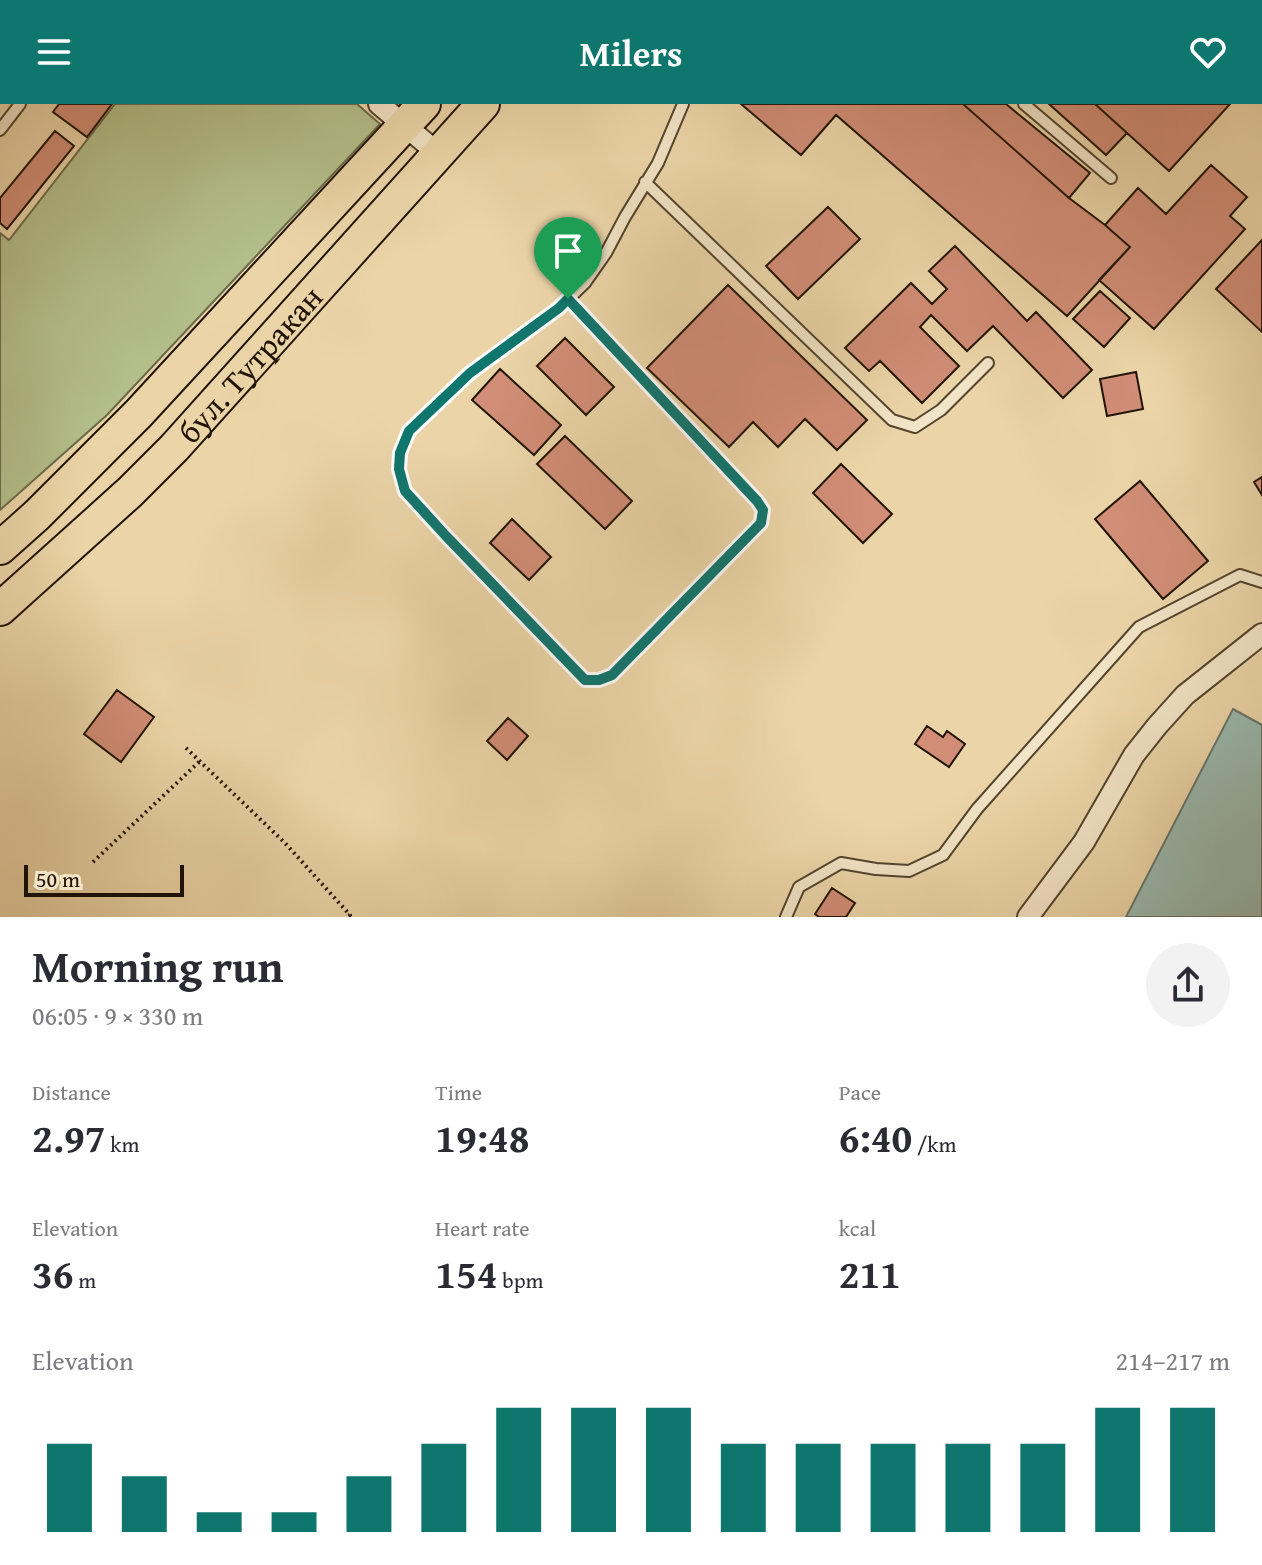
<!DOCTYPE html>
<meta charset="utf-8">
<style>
body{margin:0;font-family:"Gentium Book Plus",serif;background:#f2f2f3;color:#2b2b33;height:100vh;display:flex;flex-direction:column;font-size:30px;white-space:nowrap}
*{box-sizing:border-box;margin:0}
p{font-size:26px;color:#7c7c81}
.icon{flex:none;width:44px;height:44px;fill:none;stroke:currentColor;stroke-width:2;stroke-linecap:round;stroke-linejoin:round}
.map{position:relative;height:813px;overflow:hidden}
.panel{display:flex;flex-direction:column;background:#fff;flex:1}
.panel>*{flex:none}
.scale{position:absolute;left:24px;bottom:20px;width:160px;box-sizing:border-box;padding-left:8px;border:4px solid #211405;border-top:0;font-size:22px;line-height:28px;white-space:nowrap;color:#211405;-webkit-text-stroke:6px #f2e4c6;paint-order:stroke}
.pin{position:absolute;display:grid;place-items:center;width:68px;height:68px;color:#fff;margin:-82px -34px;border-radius:50% 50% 50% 0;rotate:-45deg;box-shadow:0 0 8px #0007}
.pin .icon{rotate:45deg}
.round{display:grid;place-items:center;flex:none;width:84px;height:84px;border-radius:42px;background:#f2f2f3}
.headline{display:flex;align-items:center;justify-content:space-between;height:136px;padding:0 32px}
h1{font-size:44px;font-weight:700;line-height:60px}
.figures{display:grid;grid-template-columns:repeat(3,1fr);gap:12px;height:136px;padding:8px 32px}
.figures div{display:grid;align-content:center}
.figures b{font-size:40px;font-weight:700}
.figures small{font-size:22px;font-weight:400}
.figures p{font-size:22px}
.chart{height:224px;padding:16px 32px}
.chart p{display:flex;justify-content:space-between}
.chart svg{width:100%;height:144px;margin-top:8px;stroke:#0f766e;stroke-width:6}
header{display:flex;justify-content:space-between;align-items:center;height:104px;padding:0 32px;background:#0f766e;color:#fff;font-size:36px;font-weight:700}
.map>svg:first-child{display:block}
.green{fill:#b3be8a;stroke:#6a6948;stroke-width:2}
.water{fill:#99b8ad;stroke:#69766a;stroke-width:2}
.building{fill:#d18d76;stroke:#211405;stroke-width:2}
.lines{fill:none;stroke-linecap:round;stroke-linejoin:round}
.lane-casing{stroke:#54442e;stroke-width:14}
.street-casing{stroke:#54442e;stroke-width:24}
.primary-casing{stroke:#211405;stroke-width:36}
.path{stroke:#211405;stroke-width:4;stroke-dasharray:2 4;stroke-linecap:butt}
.lane{stroke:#f2e4c6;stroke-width:10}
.street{stroke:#f2e4c6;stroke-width:20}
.primary{stroke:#ebd5a8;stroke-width:32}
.route-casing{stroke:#fff;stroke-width:16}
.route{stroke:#0f766e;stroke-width:10}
.labels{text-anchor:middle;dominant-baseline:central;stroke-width:6;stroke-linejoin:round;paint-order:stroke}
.street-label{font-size:32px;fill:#211405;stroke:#f2e4c6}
</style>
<header><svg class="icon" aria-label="menu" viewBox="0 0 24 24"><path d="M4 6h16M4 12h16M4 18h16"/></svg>Milers<svg class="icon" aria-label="heart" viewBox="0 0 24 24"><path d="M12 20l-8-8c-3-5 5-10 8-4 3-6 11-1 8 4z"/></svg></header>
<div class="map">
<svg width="1262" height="813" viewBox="0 0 1262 813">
<rect width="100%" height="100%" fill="#ebd5a8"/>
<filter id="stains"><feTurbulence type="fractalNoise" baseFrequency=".0025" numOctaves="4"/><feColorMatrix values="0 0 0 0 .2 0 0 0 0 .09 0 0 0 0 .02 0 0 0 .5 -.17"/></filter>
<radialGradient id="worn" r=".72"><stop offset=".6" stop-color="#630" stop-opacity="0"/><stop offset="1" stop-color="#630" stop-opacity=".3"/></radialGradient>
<path class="green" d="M 115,0 L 357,0 L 380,20 L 107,311 L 0,406 L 0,129 L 9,136 Z"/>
<path class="water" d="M 1233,605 L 1262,621 L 1262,813 L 1126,813 Z"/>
<path class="building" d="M 59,0 L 112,0 L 87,33 L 53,8 Z
M 741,0 L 963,0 L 1069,94 L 1105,121 L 1130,143 L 1067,212 L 836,11 L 801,51 Z
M 963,0 L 1006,0 L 1090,69 L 1069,94 Z
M 1049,0 L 1095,0 L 1127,29 L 1106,51 Z
M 1095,0 L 1230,0 L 1169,67 Z
M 55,27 L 74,42 L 7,125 L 0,119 L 0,94 Z
M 1211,61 L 1247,93 L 1230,112 L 1245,125 L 1154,225 L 1099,176 L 1130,143 L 1105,121 L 1138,84 L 1166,110 Z
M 828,103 L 860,135 L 798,195 L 766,162 Z
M 1262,136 L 1262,228 L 1216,185 Z
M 955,142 L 1027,217 L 1036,208 L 1092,266 L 1063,294 L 993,222 L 967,247 L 931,211 L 920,223 L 959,262 L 922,299 L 880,257 L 869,267 L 845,244 L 911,179 L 932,200 L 947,185 L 929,167 Z
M 728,181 L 867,316 L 837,346 L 805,315 L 778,343 L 753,318 L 729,343 L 647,264 Z
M 1100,187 L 1130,214 L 1104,243 L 1073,215 Z
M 565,234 L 614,283 L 586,311 L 537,262 Z
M 500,265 L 561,321 L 534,351 L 472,296 Z
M 1136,268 L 1143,305 L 1107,312 L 1100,275 Z
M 565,332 L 632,397 L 605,425 L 537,360 Z
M 841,360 L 892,410 L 863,439 L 813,389 Z
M 1262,373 L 1262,391 L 1254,378 Z
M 1140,377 L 1208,457 L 1163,495 L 1095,415 Z
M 512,415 L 551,453 L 529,476 L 490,439 Z
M 117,586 L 154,613 L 121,658 L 84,630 Z
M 508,614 L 528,632 L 507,656 L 487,637 Z
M 927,622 L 943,633 L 947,627 L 965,640 L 949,663 L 915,640 Z
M 832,784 L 855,799 L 846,813 L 819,813 L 815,810 Z"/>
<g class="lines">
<defs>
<path id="lane" d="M 1024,0 L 1111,74
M 0,26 L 20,0
M 645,78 L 892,316 L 915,323 L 941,306 L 988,259
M 568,195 L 757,397 L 763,406 L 761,419 L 612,571 L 599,576 L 585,576 L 446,432 L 405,387 L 399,365 L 400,349 L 409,327 L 470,269 L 559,204 L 585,179 L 606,149 L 625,113 L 658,59 L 683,0
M 786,813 L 799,783 L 841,759 L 876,765 L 909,767 L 943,751 L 977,705 L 1139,523 L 1240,471 L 1262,478"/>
<path id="street" d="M 379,0 L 440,51
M 1028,813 L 1084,738 L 1134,651 L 1157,622 L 1185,591 L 1262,530"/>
<g id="primary">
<path d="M 0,444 L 37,411 L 139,309 L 424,0"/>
<path id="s1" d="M 0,505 L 130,388 L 174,344 L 483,0"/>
</g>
</defs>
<use href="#lane" class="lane-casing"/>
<use href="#street" class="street-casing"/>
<use href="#primary" class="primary-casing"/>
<path class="path" d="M 186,644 L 285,739 L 350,811 L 346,813
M 93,758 L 199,658"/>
<use href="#lane" class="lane"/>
<use href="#street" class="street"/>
<use href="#primary" class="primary"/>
</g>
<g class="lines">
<defs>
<path id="route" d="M 568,195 L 757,397 L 763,406 L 761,419 L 612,571 L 599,576 L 585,576 L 446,432 L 405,387 L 399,365 L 400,349 L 409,327 L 470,269 L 559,204 Z"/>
</defs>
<use href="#route" class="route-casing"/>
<use href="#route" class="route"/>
</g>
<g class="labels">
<g class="street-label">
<text stroke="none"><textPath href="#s1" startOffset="350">бул. Тутракан</textPath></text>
</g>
</g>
<rect width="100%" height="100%" filter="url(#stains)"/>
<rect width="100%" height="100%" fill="url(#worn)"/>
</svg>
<div class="scale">50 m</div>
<div class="pin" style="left:568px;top:195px;background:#1e9e55"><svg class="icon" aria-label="arrive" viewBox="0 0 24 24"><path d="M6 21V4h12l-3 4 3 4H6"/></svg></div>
</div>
<section class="panel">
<div class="headline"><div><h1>Morning run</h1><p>06:05 · 9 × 330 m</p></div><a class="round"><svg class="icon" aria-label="share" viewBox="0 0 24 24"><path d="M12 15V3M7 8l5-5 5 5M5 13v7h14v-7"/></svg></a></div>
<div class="figures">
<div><p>Distance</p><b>2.97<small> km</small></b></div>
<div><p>Time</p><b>19:48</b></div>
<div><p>Pace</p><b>6:40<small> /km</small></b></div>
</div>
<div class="figures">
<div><p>Elevation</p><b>36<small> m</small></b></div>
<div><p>Heart rate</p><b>154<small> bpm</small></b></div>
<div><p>kcal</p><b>211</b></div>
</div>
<div class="chart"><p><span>Elevation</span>214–217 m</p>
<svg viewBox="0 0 160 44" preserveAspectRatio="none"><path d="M5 44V17M15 44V27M25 44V38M35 44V38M45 44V27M55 44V17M65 44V6M75 44V6M85 44V6M95 44V17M105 44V17M115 44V17M125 44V17M135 44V17M145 44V6M155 44V6"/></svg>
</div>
</section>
